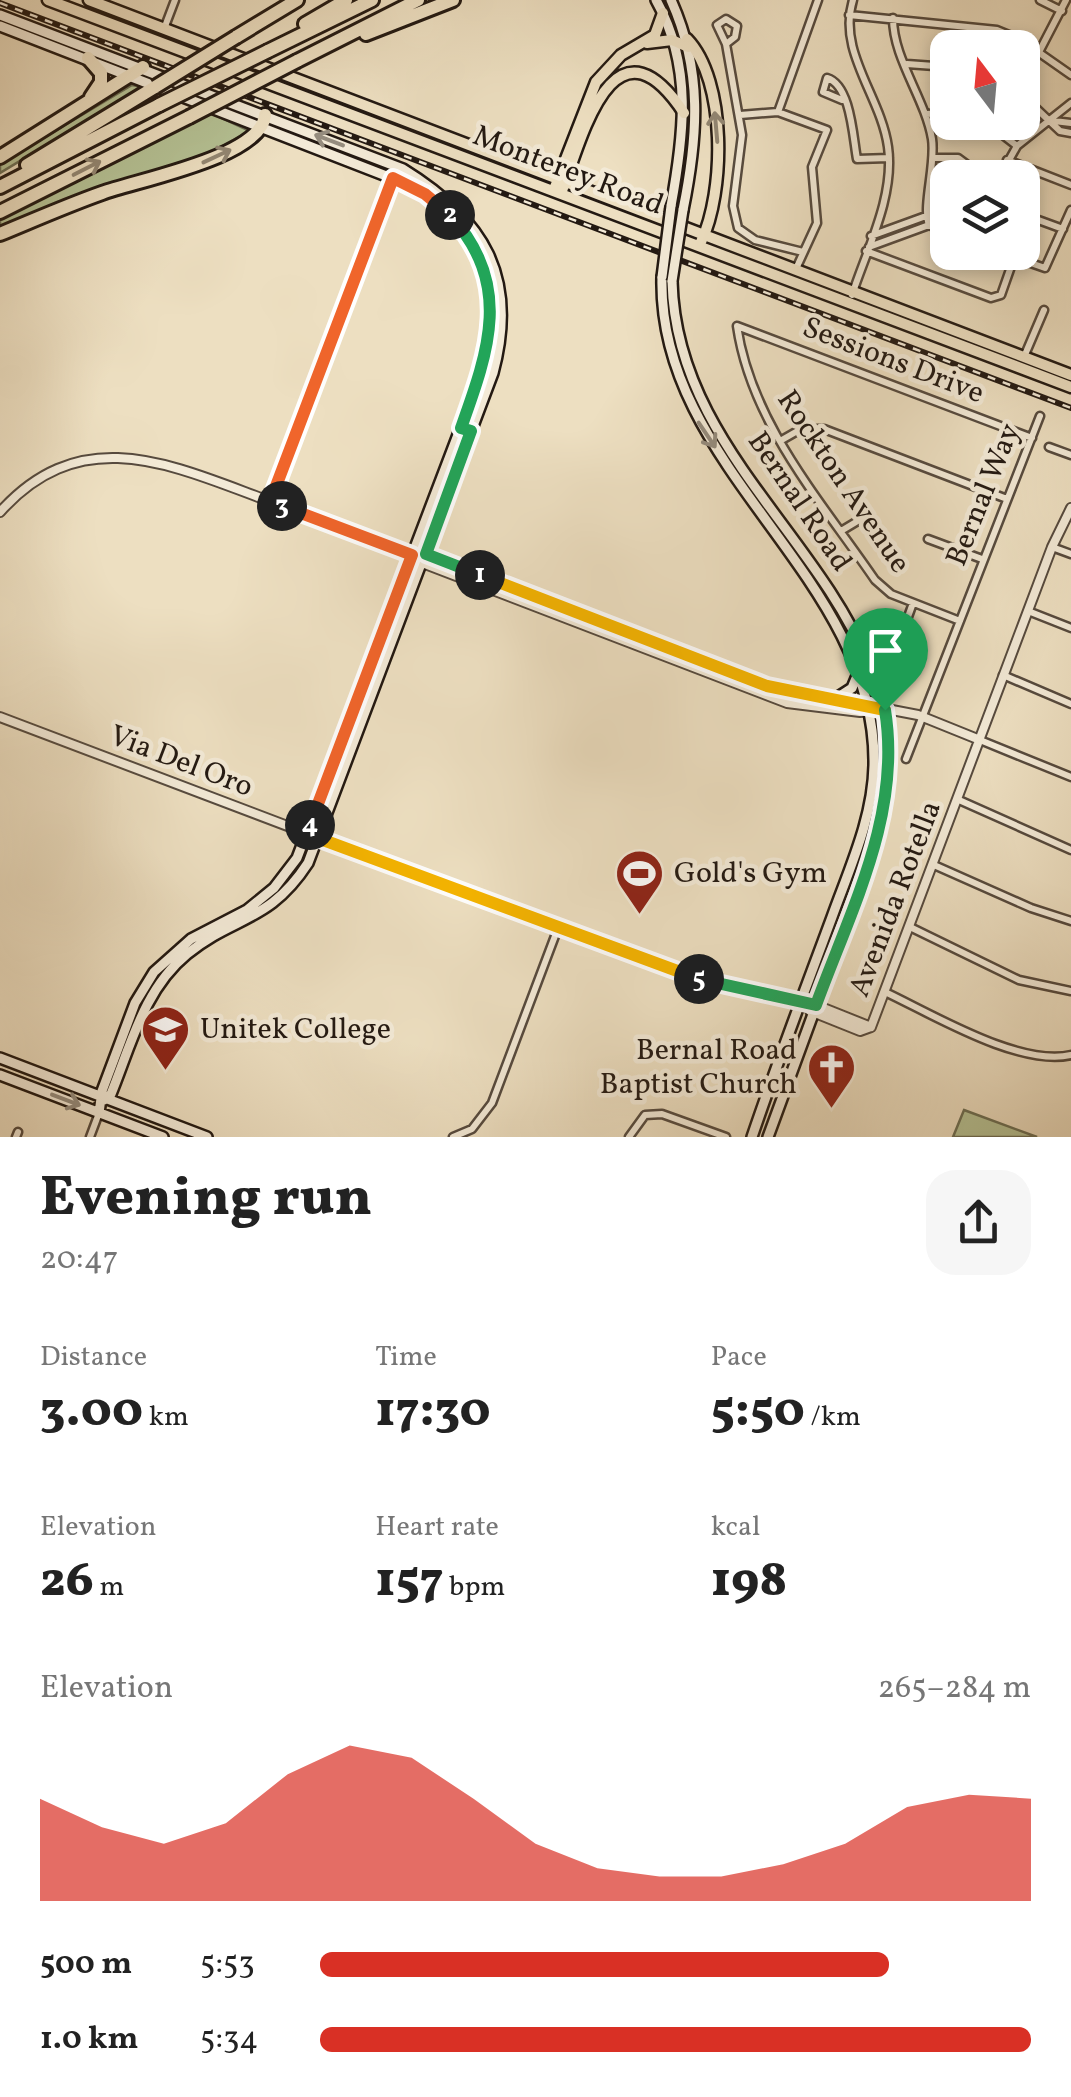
<!DOCTYPE html>
<meta charset="utf-8">
<style>
body{margin:0;font-family:Vollkorn,serif;background:#f6f6f6;color:#222;height:100vh;display:flex;flex-direction:column;font-size:38px;white-space:nowrap}
*{box-sizing:border-box;margin:0}
p{font-size:32px;color:#767676}
.icon{flex:none;width:55px;height:55px;fill:none;stroke:currentColor;stroke-width:2;stroke-linecap:round;stroke-linejoin:round}
.map{position:relative;height:1137px;overflow:hidden}
.panel{display:flex;flex-direction:column;background:#fff;flex:1}
.panel>*{flex:none}
.needle{width:65px;rotate:344deg}
.fabs{position:absolute;left:930px;top:30px;display:grid;gap:20px}
.fabs a{display:grid;place-items:center;width:110px;height:110px;border-radius:20px;background:#fff;box-shadow:0 5px 15px #0003;font-size:50px}
.pin{position:absolute;display:grid;place-items:center;width:85px;height:85px;color:#fff;margin:-102px -42px;border-radius:50% 50% 50% 0;rotate:-45deg;box-shadow:0 0 10px #0007}
.pin .icon{rotate:45deg}
.km{position:absolute;width:50px;height:50px;margin:-25px;border-radius:50%;background:#222;color:#fff;font-size:28px;line-height:50px;text-align:center}
.round{display:grid;place-items:center;flex:none;width:105px;height:105px;border-radius:30px;background:#f6f6f6}
.overview{display:flex;align-items:center;justify-content:space-between;height:170px;padding:0 40px}
h1{font-size:55px;font-weight:800;line-height:75px}
.figures{display:grid;grid-template-columns:repeat(3,1fr);gap:15px;height:170px;padding:10px 40px}
.figures div{display:grid;align-content:center}
.figures b{font-size:50px;font-weight:800}
.figures small{font-size:28px;font-weight:400}
.figures p{font-size:28px}
.chart{height:280px;padding:20px 40px}
.chart p{display:flex;justify-content:space-between}
.chart svg{width:100%;height:180px;margin-top:10px;fill:#d93025;opacity:.7}
ul{padding:0 40px;list-style:none;font-size:32px}
li{display:grid;grid-template-columns:160px 120px 1fr;align-items:center;height:75px}
li i{height:25px;border-radius:12px;background:#d93025}
.map>svg:first-child{display:block}
.green{fill:#b5c295;stroke:#6c6e54;stroke-width:2.5}
.lines{fill:none;stroke-linecap:round;stroke-linejoin:round}
.minor-casing{stroke:#564a3e;stroke-width:11}
.tertiary-casing{stroke:#564a3e;stroke-width:12}
.secondary-casing{stroke:#231912;stroke-width:14}
.primary-casing{stroke:#231912;stroke-width:15}
.motorway-casing{stroke:#231912;stroke-width:18}
.minor{stroke:#f3ead7;stroke-width:6}
.tertiary{stroke:#f3ead7;stroke-width:8}
.secondary{stroke:#f3ead7;stroke-width:9}
.primary{stroke:#eddfc1;stroke-width:10}
.motorway{stroke:#eddfc1;stroke-width:12}
.rail-casing{stroke:#231912;stroke-width:6}
.rail{stroke:#f3ead7;stroke-width:2.5;stroke-dasharray:8;stroke-linecap:butt}
.secondary-bridge-casing{stroke:#231912;stroke-width:14;stroke-linecap:butt}
.motorway-bridge-casing{stroke:#231912;stroke-width:18;stroke-linecap:butt}
.secondary-bridge{stroke:#f3ead7;stroke-width:9}
.motorway-bridge{stroke:#eddfc1;stroke-width:12}
.oneway{stroke:#928672}
.oneway2{stroke:#958c7e}
.split-1-casing{stroke:#fff;stroke-width:20}
.split-2-casing{stroke:#fff;stroke-width:20}
.split-3-casing{stroke:#fff;stroke-width:20}
.split-4-casing{stroke:#fff;stroke-width:20}
.split-5-casing{stroke:#fff;stroke-width:20}
.split-6-casing{stroke:#fff;stroke-width:20}
.split-1{stroke:#f5b400;stroke-width:12}
.split-2{stroke:#22a559;stroke-width:12}
.split-3{stroke:#f0652b;stroke-width:12}
.split-4{stroke:#f0652b;stroke-width:12}
.split-5{stroke:#f5b400;stroke-width:12}
.split-6{stroke:#22a559;stroke-width:12}
.labels{text-anchor:middle;dominant-baseline:central;stroke-width:9;stroke-linejoin:round;paint-order:stroke}
.street-label{font-size:30px;fill:#231912;stroke:#f3ead7}
.poi-label{font-size:30px;fill:#231912;stroke:#f3ead7;text-anchor:start}
</style>
<div class="map">
<svg width="1071" height="1137" viewBox="0 0 1071 1137">
<rect width="100%" height="100%" fill="#eddfc1"/>
<filter id="stains"><feTurbulence type="fractalNoise" baseFrequency=".002" numOctaves="4"/><feColorMatrix values="0 0 0 0 .2 0 0 0 0 .09 0 0 0 0 .02 0 0 0 .5 -.17"/></filter>
<radialGradient id="worn" r=".72"><stop offset=".6" stop-color="#630" stop-opacity="0"/><stop offset="1" stop-color="#630" stop-opacity=".3"/></radialGradient>
<path class="green" d="M 132,85 L 142,87 L 0,173 L 0,164 Z
M 211,113 L 250,131 L 207,154 L 105,186 L 0,232 L 0,220 Z
M 939,161 L 963,163 L 982,177 L 948,178 L 947,229 L 932,224 L 931,217 Z
M 964,1110 L 1037,1137 L 953,1137 Z"/>
<g class="lines">
<defs>
<path id="minor" d="M 1040,0 L 1062,11
M 849,15 L 997,30 L 1021,40 L 1071,75
M 893,18 C 893,59 925,98 932,139 C 936,164 922,206 929,225
M 726,19 L 737,26 L 735,37 L 726,44 L 717,25 Z
M 164,29 L 175,0
M 726,44 L 742,135 L 733,206 L 738,228 L 755,240 L 803,252
M 1039,52 L 1066,0
M 907,64 L 948,67
M 1022,95 L 1060,131 L 1071,133
M 842,100 L 823,92 L 827,78 C 851,85 853,138 857,159 L 889,158
M 778,112 L 818,0
M 926,114 L 948,113
M 740,115 L 778,112 L 827,130 L 812,167 L 817,223 L 795,271
M 1054,121 L 1071,123
M 986,122 L 1017,146
M 934,158 L 958,158 L 985,178
M 1007,160 L 1071,185
M 999,178 L 1017,146 L 1071,103
M 1022,214 L 1063,229
M 929,225 L 948,232
M 871,236 L 926,216
M 869,247 L 929,225
M 866,251 L 991,298 L 1001,295 L 1014,258
M 999,252 L 1045,268 L 1071,210
M 852,295 C 867,249 895,196 888,147 C 881,96 837,52 853,0
M 1024,357 L 1044,310
M 780,441 L 801,429 L 824,429 L 1007,499
M 1049,447 L 1071,455
M 270,502 L 392,179
M 841,531 L 861,519
M 928,539 L 982,559
M 1052,547 L 1071,554
M 1028,611 L 1071,628
M 960,621 L 891,594 L 875,580 C 821,501 751,423 737,326 L 1032,438
M 905,625 L 913,603
M 1003,675 L 1071,704
M 980,740 L 1071,777
M 906,759 L 1040,416
M 959,800 L 1071,850
M 934,865 L 1031,908 L 1071,921
M 910,927 L 1019,980 L 1071,991
M 885,992 C 932,1014 1019,1067 1071,1055
M 16,1137 L 18,1132
M 90,1137 L 99,1113
M 453,1137 L 472,1129 L 492,1103 L 558,928
M 629,1137 L 645,1115 L 662,1114 L 726,1137"/>
<path id="tertiary" d="M 0,512 C 80,423 167,463 261,498 C 311,518 362,536 413,555 L 426,554 L 450,563 L 767,686 L 918,715 L 980,740
M 417,561 L 787,703 L 860,712 L 885,710
M 0,717 L 675,973 L 816,1005 L 871,1027
M 810,1011 L 860,1031 L 871,1027
M 871,1027 L 1052,547 L 1071,508"/>
<path id="secondary" d="M 656,0 C 693,66 684,135 671,206
M 671,0 C 703,71 698,136 683,210
M 0,15 L 403,169 C 484,219 519,277 493,373 L 308,863 C 269,923 235,915 187,954 C 144,989 131,1045 111,1094 L 104,1100
M 0,26 L 412,186 C 477,225 505,296 483,369 L 297,858 L 274,888 L 247,910 L 191,939 L 154,972 L 135,1003 L 102,1091 L 99,1113
M 662,277 C 657,470 877,574 874,765 C 873,818 850,867 832,917 C 805,990 777,1063 752,1137
M 672,281 C 677,501 943,593 878,837 L 768,1137
M 835,699 L 852,688 L 859,671
M 0,1058 L 207,1137
M 0,1075 L 163,1137"/>
<path id="primary" d="M 48,0 L 1071,387
M 89,0 L 1071,375
M 687,39 C 727,81 725,192 701,242
M 647,43 L 672,40 L 688,47
M 555,187 L 596,82 L 621,55 L 655,35 L 663,13
M 562,191 C 583,132 615,9 684,113"/>
<path id="motorway" d="M 305,24 L 346,0
M 366,34 L 453,0
M 236,37 L 297,0
M 268,51 L 372,0
M 88,58 L 101,73 L 101,82 L 91,97
M 297,61 L 418,0
M 0,157 L 143,67
M 27,165 L 155,87
M 0,187 L 159,105
M 0,212 L 189,117
M 0,234 C 34,220 68,205 102,193 C 137,180 262,157 265,115"/>
</defs>
<use href="#minor" class="minor-casing"/>
<use href="#tertiary" class="tertiary-casing"/>
<use href="#secondary" class="secondary-casing"/>
<use href="#primary" class="primary-casing"/>
<use href="#motorway" class="motorway-casing"/>
<use href="#minor" class="minor"/>
<use href="#tertiary" class="tertiary"/>
<use href="#secondary" class="secondary"/>
<use href="#primary" class="primary"/>
<use href="#motorway" class="motorway"/>
<defs>
<path id="rail" d="M 0,3 L 1071,408"/>
</defs>
<use href="#rail" class="rail-casing"/>
<use href="#rail" class="rail"/>
<defs>
<path id="secondary-bridge" d="M 662,277 L 671,206
M 672,281 L 683,210"/>
<path id="motorway-bridge" d="M 155,87 L 236,37
M 159,105 L 268,51
M 189,117 L 297,61"/>
</defs>
<use href="#secondary-bridge" class="secondary-bridge-casing"/>
<use href="#motorway-bridge" class="motorway-bridge-casing"/>
<use href="#secondary-bridge" class="secondary-bridge"/>
<use href="#motorway-bridge" class="motorway-bridge"/>
</g>
<defs><path id="oneway-shaft" d="M-6 0H5M1.5-3L5.5 0L1.5 3" fill="none" stroke-width="1.6" stroke-linecap="round" stroke-linejoin="round" transform="scale(2.5)"/></defs>
<g class="oneway">
<use href="#oneway-shaft" transform="translate(716 127) rotate(-95)"/>
<use href="#oneway-shaft" transform="translate(217 156) rotate(-25)"/>
<use href="#oneway-shaft" transform="translate(87 168) rotate(-27)"/>
</g>
<g class="oneway2">
<use href="#oneway-shaft" transform="translate(329 140) rotate(-159)"/>
<use href="#oneway-shaft" transform="translate(707 435) rotate(56)"/>
<use href="#oneway-shaft" transform="translate(66 1100) rotate(21)"/>
</g>
<g class="lines">
<defs>
<path id="split-1" d="M 480,575 L 767,686 L 885,710"/>
<path id="split-2" d="M 450,215 C 513,284 489,350 461,428 L 471,431 L 426,554 L 480,575"/>
<path id="split-3" d="M 282,506 L 270,502 L 393,178 L 425,194 L 450,215"/>
<path id="split-4" d="M 282,506 L 412,555 L 310,825"/>
<path id="split-5" d="M 310,825 L 307,834 L 699,979"/>
<path id="split-6" d="M 699,979 L 816,1005 C 851,909 902,814 885,710"/>
</defs>
<use href="#split-1" class="split-1-casing"/>
<use href="#split-2" class="split-2-casing"/>
<use href="#split-3" class="split-3-casing"/>
<use href="#split-4" class="split-4-casing"/>
<use href="#split-5" class="split-5-casing"/>
<use href="#split-6" class="split-6-casing"/>
<use href="#split-1" class="split-1"/>
<use href="#split-2" class="split-2"/>
<use href="#split-3" class="split-3"/>
<use href="#split-4" class="split-4"/>
<use href="#split-5" class="split-5"/>
<use href="#split-6" class="split-6"/>
</g>
<defs>
<symbol id="stadium-pin" viewBox="-11 -11 22 30"><path d="M0 17L-7.5 6A9.5 9.5 0 1 1 7.5 6Z" fill="#8f2418" stroke="#f3ead7"/><path d="M0-5a6.5 5 0 1 0 0 10a6.5 5 0 1 0 0-10ZM-3.5-1.8h7v3.6h-7Z" fill="#fff"/></symbol>
<symbol id="university-pin" viewBox="-11 -11 22 30"><path d="M0 17L-7.5 6A9.5 9.5 0 1 1 7.5 6Z" fill="#8f2418" stroke="#f3ead7"/><path d="M0-5L7-2L0 1L-7-2ZM-4 1L0 2.5L4 1V4Q0 6-4 4Z" fill="#fff"/></symbol>
<symbol id="church-pin" viewBox="-11 -11 22 30"><path d="M0 17L-7.5 6A9.5 9.5 0 1 1 7.5 6Z" fill="#8f2418" stroke="#f3ead7"/><path d="M-1.2-6h2.4v3.5h3.3v2.4h-3.3V6h-2.4V-.1h-3.3v-2.4h3.3Z" fill="#fff"/></symbol>
</defs>
<g fill-rule="evenodd">
<use href="#stadium-pin" x="612" y="846" width="55" height="75"/>
<use href="#university-pin" x="138" y="1002" width="55" height="75"/>
<use href="#church-pin" x="804" y="1040" width="55" height="75"/>
</g>
<g class="labels">
<g class="street-label">
<text transform="translate(568 171) rotate(21)">Monterey Road</text>
<text transform="translate(893 361) rotate(21)">Sessions Drive</text>
<text transform="translate(843 482) rotate(56)">Rockton Avenue</text>
<text transform="translate(984 495) rotate(-68)">Bernal Way</text>
<text transform="translate(799 502) rotate(56)">Bernal Road</text>
<text transform="translate(181 762) rotate(21)">Via Del Oro</text>
<text transform="translate(896 899) rotate(-69)">Avenida Rotella</text>
</g>
<g class="poi-label">
<text x="674" y="874">Gold's Gym</text>
<text x="200" y="1030">Unitek College</text>
<text x="797" y="1051" text-anchor="end">Bernal Road<tspan x="797" dy="34">Baptist Church</tspan></text>
</g>
</g>
<rect width="100%" height="100%" filter="url(#stains)"/>
<rect width="100%" height="100%" fill="url(#worn)"/>
</svg>
<div class="fabs">
<a><svg class="needle" viewBox="-14 -14 28 28"><path d="M0-13l5 13h-10z" fill="#e53935"/><path d="M0 13l5-13h-10z" fill="#767676"/></svg></a>
<a><svg class="icon" aria-label="layers" viewBox="0 0 24 24"><path d="M12 4l9 5-9 5-9-5zM3 14l9 5 9-5"/></svg></a>
</div>
<div class="pin" style="left:885px;top:710px;background:#1e9e55"><svg class="icon" aria-label="arrive" viewBox="0 0 24 24"><path d="M6 21V4h12l-3 4 3 4H6"/></svg></div>
<b class="km" style="left:480px;top:575px">1</b>
<b class="km" style="left:450px;top:215px">2</b>
<b class="km" style="left:282px;top:506px">3</b>
<b class="km" style="left:310px;top:825px">4</b>
<b class="km" style="left:699px;top:979px">5</b>
</div>
<section class="panel">
<div class="overview"><div><h1>Evening run</h1><p>20:47</p></div><a class="round"><svg class="icon" aria-label="share" viewBox="0 0 24 24"><path d="M12 15V3M7 8l5-5 5 5M5 13v7h14v-7"/></svg></a></div>
<div class="figures">
<div><p>Distance</p><b>3.00<small> km</small></b></div>
<div><p>Time</p><b>17:30</b></div>
<div><p>Pace</p><b>5:50<small> /km</small></b></div>
</div>
<div class="figures">
<div><p>Elevation</p><b>26<small> m</small></b></div>
<div><p>Heart rate</p><b>157<small> bpm</small></b></div>
<div><p>kcal</p><b>198</b></div>
</div>
<div class="chart"><p><span>Elevation</span>265–284 m</p>
<svg viewBox="0 0 160 44" preserveAspectRatio="none"><path d="M0 44V19L10 26L20 30L30 25L40 13L50 6L60 9L70 19L80 30L90 36L100 38L110 38L120 35L130 30L140 21L150 18L160 19V44z"/></svg>
</div>
<ul>
<li><b>500 m</b>5:53<i style="width:80%"></i></li>
<li><b>1.0 km</b>5:34<i style="width:100%"></i></li>
</ul>
</section>
